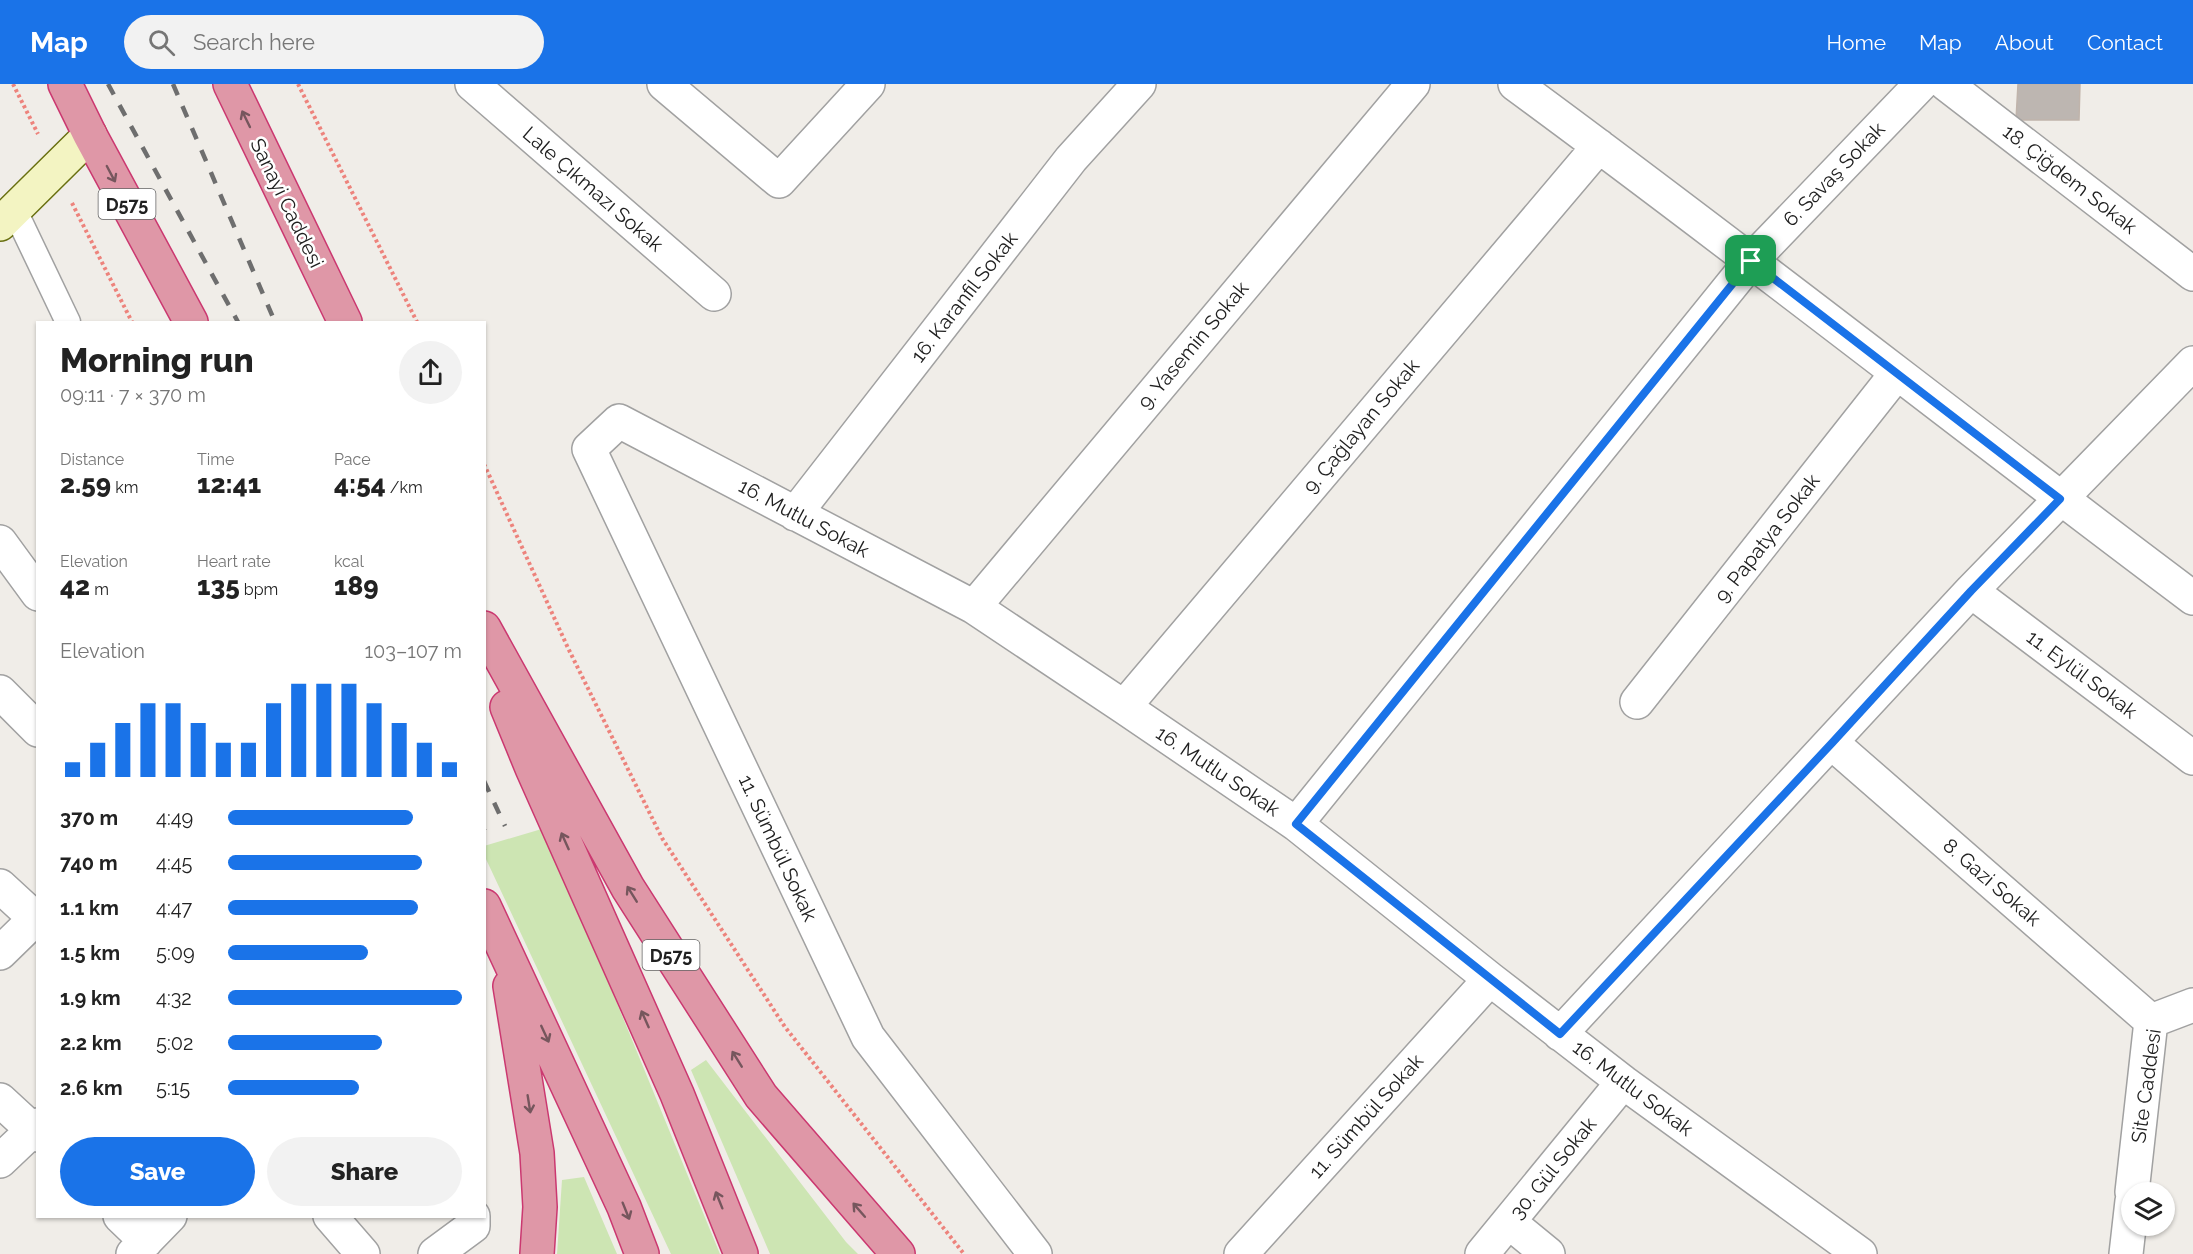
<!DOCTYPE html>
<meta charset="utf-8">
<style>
body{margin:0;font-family:Raleway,sans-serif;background:#f2f2f2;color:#222;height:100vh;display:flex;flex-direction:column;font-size:22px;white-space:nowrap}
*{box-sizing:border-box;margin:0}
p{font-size:20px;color:#767676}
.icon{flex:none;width:33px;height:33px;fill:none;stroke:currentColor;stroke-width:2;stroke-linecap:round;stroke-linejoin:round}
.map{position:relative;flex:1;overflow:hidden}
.sheet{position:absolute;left:36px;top:237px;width:450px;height:897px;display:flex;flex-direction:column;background:#fff;border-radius:0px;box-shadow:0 2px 4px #0004}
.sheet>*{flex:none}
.buttons{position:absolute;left:2121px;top:1098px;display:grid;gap:12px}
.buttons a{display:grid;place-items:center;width:54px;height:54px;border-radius:50%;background:#fff;box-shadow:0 2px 4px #0004;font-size:30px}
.pin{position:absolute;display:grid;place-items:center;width:51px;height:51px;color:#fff;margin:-26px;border-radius:12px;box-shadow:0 3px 9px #0006}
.round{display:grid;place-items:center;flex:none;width:63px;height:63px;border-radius:32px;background:#f2f2f2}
.head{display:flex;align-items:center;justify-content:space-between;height:102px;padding:0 24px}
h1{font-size:33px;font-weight:800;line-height:45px}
.figures{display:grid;grid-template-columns:repeat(3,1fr);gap:9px;height:102px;padding:6px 24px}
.figures div{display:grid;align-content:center}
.figures b{font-size:26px;font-weight:800}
.figures small{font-size:16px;font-weight:400}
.figures p{font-size:16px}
.chart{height:168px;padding:12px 24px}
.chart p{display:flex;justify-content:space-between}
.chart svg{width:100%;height:108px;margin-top:6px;stroke:#1a73e8;stroke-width:6}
.button{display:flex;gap:12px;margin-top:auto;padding:12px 24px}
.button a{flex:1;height:69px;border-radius:36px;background:#1a73e8;color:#fff;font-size:24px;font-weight:800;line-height:69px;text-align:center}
.button a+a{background:#f2f2f2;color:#222}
ul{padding:0 24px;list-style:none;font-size:20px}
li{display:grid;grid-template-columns:96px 72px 1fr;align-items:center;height:45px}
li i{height:15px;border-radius:8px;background:#1a73e8}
header{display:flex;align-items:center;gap:36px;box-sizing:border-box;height:84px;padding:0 30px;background:#1a73e8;color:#fff}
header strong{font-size:28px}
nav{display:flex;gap:33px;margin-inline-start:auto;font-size:21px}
.search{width:420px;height:54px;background:#f2f2f2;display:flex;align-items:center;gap:15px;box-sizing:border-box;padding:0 21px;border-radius:33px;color:#767676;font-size:22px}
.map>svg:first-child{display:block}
.grass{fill:#cde5b3}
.building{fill:#bdb6b1;stroke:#c0b4ab;stroke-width:1.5}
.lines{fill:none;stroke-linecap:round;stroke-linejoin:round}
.lane-casing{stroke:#a1a1a1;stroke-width:27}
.street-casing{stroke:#a1a1a1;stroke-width:36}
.secondary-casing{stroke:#686f10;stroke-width:36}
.highway-casing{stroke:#cb3870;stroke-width:36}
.path{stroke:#ed837c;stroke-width:4;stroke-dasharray:3 3;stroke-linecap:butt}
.lane{stroke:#fff;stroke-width:24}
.street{stroke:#fff;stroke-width:33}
.secondary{stroke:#f3f4c2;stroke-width:33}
.highway{stroke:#df97a7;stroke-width:33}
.rail{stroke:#6e6e6e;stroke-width:4.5;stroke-dasharray:12 12;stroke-linecap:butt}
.oneway{stroke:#76565d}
.route-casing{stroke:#fff;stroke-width:12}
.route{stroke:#1a73e8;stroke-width:8}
.labels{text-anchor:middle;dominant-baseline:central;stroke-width:5;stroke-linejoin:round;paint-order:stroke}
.shield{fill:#fff;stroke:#636363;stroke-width:1.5}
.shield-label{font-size:18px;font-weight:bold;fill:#202020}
.street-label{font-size:20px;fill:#202020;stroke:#fff}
</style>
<header>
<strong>Map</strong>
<div class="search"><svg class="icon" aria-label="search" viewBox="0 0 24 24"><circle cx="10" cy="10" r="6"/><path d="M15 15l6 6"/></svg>Search here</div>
<nav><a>Home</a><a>Map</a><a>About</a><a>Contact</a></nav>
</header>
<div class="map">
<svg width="2193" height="1170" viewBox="0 0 2193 1170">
<rect width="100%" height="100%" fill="#f0ede8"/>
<path class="grass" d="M 545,744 L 720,1170 L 671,1170 L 485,773 L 484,762 Z
M 706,976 L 846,1158 L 858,1170 L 770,1170 L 691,986 Z
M 584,1093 L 617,1170 L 557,1170 L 562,1096 Z"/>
<path class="building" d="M 2018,0 L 2080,0 L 2079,36 L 2016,36 Z"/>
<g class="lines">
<defs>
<path id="lane" d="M 14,125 L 68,238"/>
<path id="street" d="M 472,0 L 714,210
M 664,0 L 779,97 L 868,0
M 1515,0 C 1744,168 1966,344 2193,514
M 1946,0 L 2193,190
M 795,430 L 1071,75 L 1139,0
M 0,458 L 38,510
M 1971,507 L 2193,674
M 974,523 L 1413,0
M 0,608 L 38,646
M 1637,618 L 1897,289
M 1124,623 L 1599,62
M 1832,659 L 2151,937
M 1296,740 L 1751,177 L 1921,0
M 0,802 L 38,837
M 0,869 L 38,832
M 1560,950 L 1971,507 L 2193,279
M 0,1016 L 38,1051
M 0,1077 L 38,1041
M 2132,1108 L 2151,937 L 2193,921
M 120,1132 L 146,1157
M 330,1132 L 363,1170
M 1509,1138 L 1548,1170
M 133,1170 L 170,1132
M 435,1170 L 473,1142 L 473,1132
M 1035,1170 L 868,953 L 589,365 L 619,337 L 974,523 L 1124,623 L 1296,740 L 1490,895 L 1623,998 L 1860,1170
M 1241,1170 L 1490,895
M 1482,1170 L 1623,998
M 2126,1170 L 2132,1117"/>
<path id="secondary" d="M 0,140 L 90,51"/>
<path id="highway" d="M 65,0 L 90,51 L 191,238
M 230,0 L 345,238
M 484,544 L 628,804 L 761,1012 L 898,1170
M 507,623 L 532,684 L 677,1010 L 741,1170
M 484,822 L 624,1123 L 642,1170
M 510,902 L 537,1069 L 540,1123 L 537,1170"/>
</defs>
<use href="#lane" class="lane-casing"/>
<use href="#street" class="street-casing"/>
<use href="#secondary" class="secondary-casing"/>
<use href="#highway" class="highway-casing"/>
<path class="path" d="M 13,0 L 38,50
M 298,0 L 417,238
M 72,119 L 132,238
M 484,380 L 568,564 L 662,754 L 785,943 L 964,1170"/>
<use href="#lane" class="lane"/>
<use href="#street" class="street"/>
<use href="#secondary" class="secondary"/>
<use href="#highway" class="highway"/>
<path class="rail" d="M 108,0 L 238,238
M 173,0 L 275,238
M 484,697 L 505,742
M 484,746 L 485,747"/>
</g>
<defs><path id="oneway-shaft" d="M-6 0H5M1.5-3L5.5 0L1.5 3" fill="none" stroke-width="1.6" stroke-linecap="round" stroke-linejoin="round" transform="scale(1.5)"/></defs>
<g class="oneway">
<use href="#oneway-shaft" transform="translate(246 35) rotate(-116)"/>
<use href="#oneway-shaft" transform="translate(111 90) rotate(62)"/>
<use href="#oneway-shaft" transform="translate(565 757) rotate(-114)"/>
<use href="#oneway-shaft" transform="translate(632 810) rotate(-122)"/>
<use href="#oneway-shaft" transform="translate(645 935) rotate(-114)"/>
<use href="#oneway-shaft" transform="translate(545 950) rotate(65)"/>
<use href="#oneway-shaft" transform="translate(737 975) rotate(-122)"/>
<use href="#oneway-shaft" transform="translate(529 1020) rotate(81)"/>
<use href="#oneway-shaft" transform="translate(719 1116) rotate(-112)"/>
<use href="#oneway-shaft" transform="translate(859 1126) rotate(-131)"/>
<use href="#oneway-shaft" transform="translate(626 1127) rotate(68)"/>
</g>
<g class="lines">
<defs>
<path id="route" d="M 1751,177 L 2060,415 L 1971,507 L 1832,659 L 1560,950 L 1296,740 Z"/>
</defs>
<use href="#route" class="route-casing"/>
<use href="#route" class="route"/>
</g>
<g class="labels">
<g class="shield">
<rect x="98.5" y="105" width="57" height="30" rx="4.5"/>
<rect x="642.5" y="856" width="57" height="30" rx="4.5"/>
</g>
<g class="shield-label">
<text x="127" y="120">D575</text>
<text x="671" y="871">D575</text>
</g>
<g class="street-label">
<text transform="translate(1834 90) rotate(-46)">6. Savaş Sokak</text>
<text transform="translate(2070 95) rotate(38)">18. Çiğdem Sokak</text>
<text transform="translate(593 105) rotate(41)">Lale Çıkmazı Sokak</text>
<text transform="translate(287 119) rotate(64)">Sanayi Caddesi</text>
<text transform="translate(964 213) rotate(-52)">16. Karanfil Sokak</text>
<text transform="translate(1193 261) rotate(-50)">9. Yasemin Sokak</text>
<text transform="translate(1361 342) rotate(-50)">9. Çağlayan Sokak</text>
<text transform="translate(804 434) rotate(28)">16. Mutlu Sokak</text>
<text transform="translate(1767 454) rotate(-52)">9. Papatya Sokak</text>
<text transform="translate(2082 590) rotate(37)">11. Eylül Sokak</text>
<text transform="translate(1218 687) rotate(34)">16. Mutlu Sokak</text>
<text transform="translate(778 764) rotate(65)">11. Sümbül Sokak</text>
<text transform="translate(1992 798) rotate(41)">8. Gazi Sokak</text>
<text transform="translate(2146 1002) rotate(-82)">Site Caddesi</text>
<text transform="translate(1633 1004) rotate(37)">16. Mutlu Sokak</text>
<text transform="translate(1366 1032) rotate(-48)">11. Sümbül Sokak</text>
<text transform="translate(1553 1084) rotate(-51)">30. Gül Sokak</text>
</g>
</g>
</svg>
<div class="buttons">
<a><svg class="icon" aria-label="layers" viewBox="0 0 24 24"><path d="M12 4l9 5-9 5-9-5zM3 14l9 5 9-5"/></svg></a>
</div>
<div class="pin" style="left:1751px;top:177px;background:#1e9e55"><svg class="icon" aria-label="arrive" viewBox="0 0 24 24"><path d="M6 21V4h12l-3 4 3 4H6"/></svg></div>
<section class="sheet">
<div class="head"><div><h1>Morning run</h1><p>09:11 · 7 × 370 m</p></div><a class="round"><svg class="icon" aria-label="share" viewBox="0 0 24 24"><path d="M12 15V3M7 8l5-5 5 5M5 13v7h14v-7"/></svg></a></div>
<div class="figures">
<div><p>Distance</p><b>2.59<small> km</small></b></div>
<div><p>Time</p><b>12:41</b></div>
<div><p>Pace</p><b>4:54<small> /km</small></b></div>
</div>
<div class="figures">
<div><p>Elevation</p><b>42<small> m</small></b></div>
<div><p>Heart rate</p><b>135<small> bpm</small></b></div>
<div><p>kcal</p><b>189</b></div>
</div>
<div class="chart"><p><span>Elevation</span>103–107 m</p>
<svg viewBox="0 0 160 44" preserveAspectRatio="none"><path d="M5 44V38M15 44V30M25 44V22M35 44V14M45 44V14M55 44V22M65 44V30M75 44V30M85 44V14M95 44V6M105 44V6M115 44V6M125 44V14M135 44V22M145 44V30M155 44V38"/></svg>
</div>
<ul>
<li><b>370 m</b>4:49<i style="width:79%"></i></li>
<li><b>740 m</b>4:45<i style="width:83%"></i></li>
<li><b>1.1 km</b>4:47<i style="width:81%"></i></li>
<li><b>1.5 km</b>5:09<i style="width:60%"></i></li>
<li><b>1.9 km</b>4:32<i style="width:100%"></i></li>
<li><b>2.2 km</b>5:02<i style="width:66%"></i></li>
<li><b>2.6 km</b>5:15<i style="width:56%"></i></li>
</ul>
<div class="button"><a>Save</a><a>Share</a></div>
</section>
</div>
